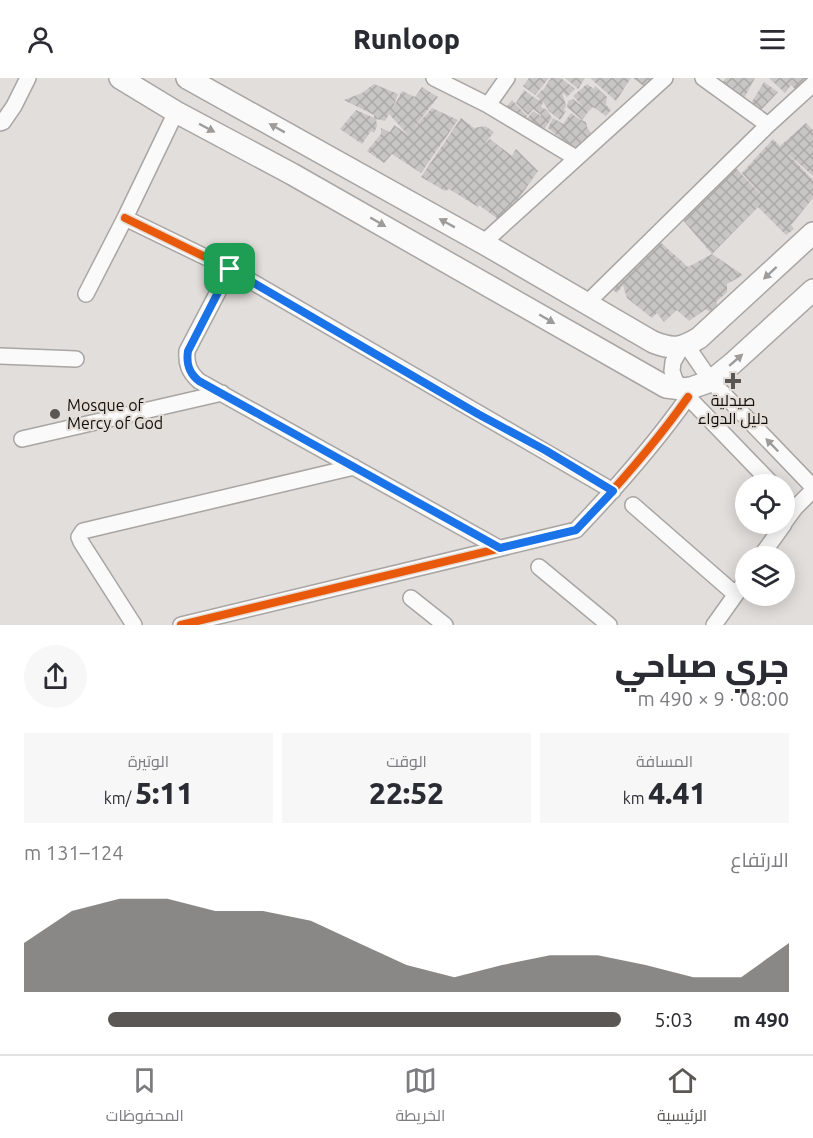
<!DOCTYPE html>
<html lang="ar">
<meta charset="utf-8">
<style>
body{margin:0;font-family:Ubuntu,Cairo,sans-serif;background:#f7f7f7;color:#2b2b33;direction:rtl;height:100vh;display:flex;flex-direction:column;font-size:22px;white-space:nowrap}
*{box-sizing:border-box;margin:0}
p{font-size:20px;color:#7c7c81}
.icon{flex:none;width:33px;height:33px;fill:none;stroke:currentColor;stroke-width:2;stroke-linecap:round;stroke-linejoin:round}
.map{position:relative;height:547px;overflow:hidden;direction:ltr}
.panel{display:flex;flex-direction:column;background:#fff;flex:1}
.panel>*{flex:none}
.buttons{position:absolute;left:735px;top:396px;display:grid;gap:12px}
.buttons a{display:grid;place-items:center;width:60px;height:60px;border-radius:50%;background:#fff;box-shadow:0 3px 15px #0003;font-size:30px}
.pin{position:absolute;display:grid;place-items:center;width:51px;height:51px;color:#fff;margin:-26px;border-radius:12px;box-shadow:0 3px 9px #0006}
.round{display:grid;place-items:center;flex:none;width:63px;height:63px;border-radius:32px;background:#f7f7f7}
.headline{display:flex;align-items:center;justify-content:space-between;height:102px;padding:0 24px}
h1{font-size:33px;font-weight:800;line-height:45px}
.metrics{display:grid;grid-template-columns:repeat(3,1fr);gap:9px;height:102px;padding:6px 24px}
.metrics div{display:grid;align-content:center;border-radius:0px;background:#f7f7f7;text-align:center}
.metrics b{font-size:30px;font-weight:800}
.metrics small{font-size:16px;font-weight:400}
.metrics p{font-size:16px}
.chart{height:168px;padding:12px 24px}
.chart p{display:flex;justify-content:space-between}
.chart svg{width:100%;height:108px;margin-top:6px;fill:#5a5755;opacity:.7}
ul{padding:0 24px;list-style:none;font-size:20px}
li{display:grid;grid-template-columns:96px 72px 1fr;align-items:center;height:45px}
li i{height:15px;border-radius:8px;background:#5a5755}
header{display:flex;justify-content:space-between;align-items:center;height:78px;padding:0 24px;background:#fff;font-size:27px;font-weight:800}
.tab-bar{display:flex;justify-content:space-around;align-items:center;height:84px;border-top:2px solid #e1e1e2;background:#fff;font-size:16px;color:#7c7c81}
.tab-bar a{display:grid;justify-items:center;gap:3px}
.tab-bar .selected{color:#5a5755}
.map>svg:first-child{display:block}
.building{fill:url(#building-cross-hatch)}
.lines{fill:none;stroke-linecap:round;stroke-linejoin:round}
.street-casing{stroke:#a8a5a3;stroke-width:18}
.secondary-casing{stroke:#a8a5a3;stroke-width:24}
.street{stroke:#fbfafa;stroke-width:15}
.secondary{stroke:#fbfafa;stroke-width:21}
.cycleway-casing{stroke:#e5ded8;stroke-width:11}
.cycleway{stroke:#e8590c;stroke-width:8}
.oneway{fill:#9d9c9b}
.route-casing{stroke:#fff;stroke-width:12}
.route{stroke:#1a73e8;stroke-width:8}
.poi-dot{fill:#5a5755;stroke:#e5ded8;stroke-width:2}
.labels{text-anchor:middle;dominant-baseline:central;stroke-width:4.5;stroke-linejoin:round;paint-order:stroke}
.poi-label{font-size:16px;fill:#110f0d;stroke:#e5ded8}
</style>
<header><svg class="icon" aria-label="menu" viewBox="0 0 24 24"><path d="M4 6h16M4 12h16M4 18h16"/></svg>Runloop<svg class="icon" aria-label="person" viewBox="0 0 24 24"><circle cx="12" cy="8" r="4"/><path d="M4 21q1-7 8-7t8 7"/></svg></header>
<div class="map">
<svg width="813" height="547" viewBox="0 0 813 547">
<defs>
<pattern id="building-cross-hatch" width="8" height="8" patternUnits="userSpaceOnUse" patternTransform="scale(1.5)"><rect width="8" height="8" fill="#c8c5c5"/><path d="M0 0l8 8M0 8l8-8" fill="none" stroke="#aba8a8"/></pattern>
</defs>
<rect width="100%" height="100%" fill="#e2dedb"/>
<path class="building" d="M 529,0 L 549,0 L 535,17 L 523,8 Z
M 551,0 L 561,0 L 575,11 L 567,19 L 562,14 L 566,28 L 564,32 L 566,33 L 560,42 L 549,33 L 543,24 L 541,29 L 547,32 L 552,40 L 542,54 L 526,42 L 533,33 L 541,38 L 541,37 L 533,31 L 528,37 L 516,25 L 524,12 L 539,23 L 540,21 L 536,18 L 543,11 L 543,12 Z
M 565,0 L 585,0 L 578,11 Z
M 590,0 L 631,0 L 616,23 Z
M 633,0 L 652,0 L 645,9 Z
M 726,0 L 755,0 L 743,22 L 722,5 Z
M 769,0 L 810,0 L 801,17 L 791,7 L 785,15 Z
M 764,4 L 778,14 L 760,33 L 750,27 Z
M 374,6 L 398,16 L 393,30 L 402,13 L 415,19 L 422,9 L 438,19 L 413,51 L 432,30 L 458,42 L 421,95 L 392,76 L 384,85 L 367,73 L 381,56 L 381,50 L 390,54 L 394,47 L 408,57 L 389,36 L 385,43 L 376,41 L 377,48 L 374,55 L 371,53 L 362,66 L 340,51 L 356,32 L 374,40 L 374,37 L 344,22 L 362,15 Z
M 587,6 L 594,11 L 595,8 L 607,19 L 606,27 L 611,32 L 606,38 L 593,29 L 588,34 L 582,42 L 567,29 L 568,23 L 573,21 L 583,29 L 573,18 Z
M 512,22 L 527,38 L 523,45 L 513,37 L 507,28 Z
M 571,35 L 579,41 L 586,44 L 587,49 L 593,58 L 577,76 L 565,67 L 566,65 L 548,50 L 553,40 L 563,46 Z
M 461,40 L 474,50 L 485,48 L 494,54 L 484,67 L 490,61 L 512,78 L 516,71 L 538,93 L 502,144 L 479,127 L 478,129 L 449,111 L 445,113 L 421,99 Z
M 806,45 L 813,52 L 813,98 L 787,75 L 813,102 L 813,120 L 791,147 L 794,151 L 786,157 L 758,129 L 712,176 L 682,141 L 734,88 L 766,122 L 742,95 L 773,61 L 780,68 Z
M 659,163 L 688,189 L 712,176 L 743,197 L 727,206 L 727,214 L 716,224 L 718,229 L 713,236 L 706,231 L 689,243 L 677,232 L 664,244 L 657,235 L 652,240 L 627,220 L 623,207 L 617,215 L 606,206 Z"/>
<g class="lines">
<defs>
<path id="street" d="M 434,0 L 488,27 L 576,80
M 703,0 L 768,47
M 488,27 L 507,0
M 0,45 L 3,44 L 14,28 L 28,0
M 125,140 L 230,191 L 613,413
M 483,165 L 665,0
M 230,191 L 187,273 C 186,286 189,294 199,303 L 499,470
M 86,216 L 125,140 L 176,34
M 586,226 L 768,47 L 813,6
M 687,268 L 711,303 L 813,409
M 681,270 L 673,284 L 672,293 L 675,302 L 688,319 L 772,406
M 0,278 L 76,281
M 22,361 L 222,315
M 633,427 L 735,516
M 784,445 L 795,430 L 813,412
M 761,478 L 784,446
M 539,489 L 609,547
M 411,520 L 445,547
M 134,547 L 81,464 L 79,459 L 83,453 L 354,389
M 181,547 L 576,452 C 616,410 655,366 688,319
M 714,547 L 746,502"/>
<path id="secondary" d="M 120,0 L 176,34 L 292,96 L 666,309 L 682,311 L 691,310 L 711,303 L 733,285 L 813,212
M 187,0 L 483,165 L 653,264 C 673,272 681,271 699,260 L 813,155"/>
</defs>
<use href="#street" class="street-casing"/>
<use href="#secondary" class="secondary-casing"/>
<use href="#street" class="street"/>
<use href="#secondary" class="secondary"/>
<defs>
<path id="cycleway" d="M 125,140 L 230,191 L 613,413
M 181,547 L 576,452 C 616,410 655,366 688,319"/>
</defs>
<use href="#cycleway" class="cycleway-casing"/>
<use href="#cycleway" class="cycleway"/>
</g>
<defs><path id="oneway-solid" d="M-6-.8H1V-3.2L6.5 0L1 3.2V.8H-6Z" transform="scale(1.5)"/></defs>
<g class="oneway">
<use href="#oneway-solid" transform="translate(207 50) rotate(28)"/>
<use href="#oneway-solid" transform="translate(277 50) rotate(-151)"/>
<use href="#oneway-solid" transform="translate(378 144) rotate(30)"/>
<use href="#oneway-solid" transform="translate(447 145) rotate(-151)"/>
<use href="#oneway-solid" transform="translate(770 195) rotate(137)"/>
<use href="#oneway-solid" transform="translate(547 241) rotate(30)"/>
<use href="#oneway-solid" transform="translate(736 282) rotate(-41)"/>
<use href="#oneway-solid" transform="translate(772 367) rotate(-134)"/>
</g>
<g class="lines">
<defs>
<path id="route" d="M 230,191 L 478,336 L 545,372 L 613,413 L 576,452 L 500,470 L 199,303 C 189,295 186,286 188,273 Z"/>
</defs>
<use href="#route" class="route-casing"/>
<use href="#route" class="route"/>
</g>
<g class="poi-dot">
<path d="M730 294h6v6h6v6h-6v6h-6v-6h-6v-6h6z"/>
<circle cx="55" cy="336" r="6"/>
</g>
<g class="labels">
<g class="poi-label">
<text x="733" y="322">صيدلية<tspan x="733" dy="18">دليل الدواء</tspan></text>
<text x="67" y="327" text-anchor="start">Mosque of<tspan x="67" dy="18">Mercy of God</tspan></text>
</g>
</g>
</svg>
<div class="buttons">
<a><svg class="icon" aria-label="locate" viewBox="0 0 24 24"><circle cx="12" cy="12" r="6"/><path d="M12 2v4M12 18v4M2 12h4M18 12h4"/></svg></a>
<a><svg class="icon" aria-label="layers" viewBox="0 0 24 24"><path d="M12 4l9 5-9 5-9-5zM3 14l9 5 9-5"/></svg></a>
</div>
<div class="pin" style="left:230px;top:191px;background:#1e9e55"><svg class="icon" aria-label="arrive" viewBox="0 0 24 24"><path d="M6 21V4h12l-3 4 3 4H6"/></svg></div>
</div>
<section class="panel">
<div class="headline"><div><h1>جري صباحي</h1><p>08:00 · 9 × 490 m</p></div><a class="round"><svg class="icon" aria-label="share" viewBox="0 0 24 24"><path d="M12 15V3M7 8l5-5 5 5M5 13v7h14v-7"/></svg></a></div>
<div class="metrics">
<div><p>المسافة</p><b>4.41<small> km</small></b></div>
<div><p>الوقت</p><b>22:52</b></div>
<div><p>الوتيرة</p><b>5:11<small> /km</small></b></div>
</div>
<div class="chart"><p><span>الارتفاع</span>124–131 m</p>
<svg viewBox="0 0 160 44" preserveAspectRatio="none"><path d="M0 44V24L10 11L20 6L30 6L40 11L50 11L60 15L70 24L80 33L90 38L100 33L110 29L120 29L130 33L140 38L150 38L160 24V44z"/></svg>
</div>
<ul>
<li><b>490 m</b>5:03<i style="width:86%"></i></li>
</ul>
</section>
<nav class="tab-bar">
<a class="selected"><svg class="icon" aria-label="home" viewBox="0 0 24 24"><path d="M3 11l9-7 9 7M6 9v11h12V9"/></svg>الرئيسية</a>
<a><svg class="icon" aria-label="map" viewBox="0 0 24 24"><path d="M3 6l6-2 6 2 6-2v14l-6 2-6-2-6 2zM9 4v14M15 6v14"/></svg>الخريطة</a>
<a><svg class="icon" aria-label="saved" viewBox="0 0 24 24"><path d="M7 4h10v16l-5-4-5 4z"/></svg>المحفوظات</a>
</nav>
